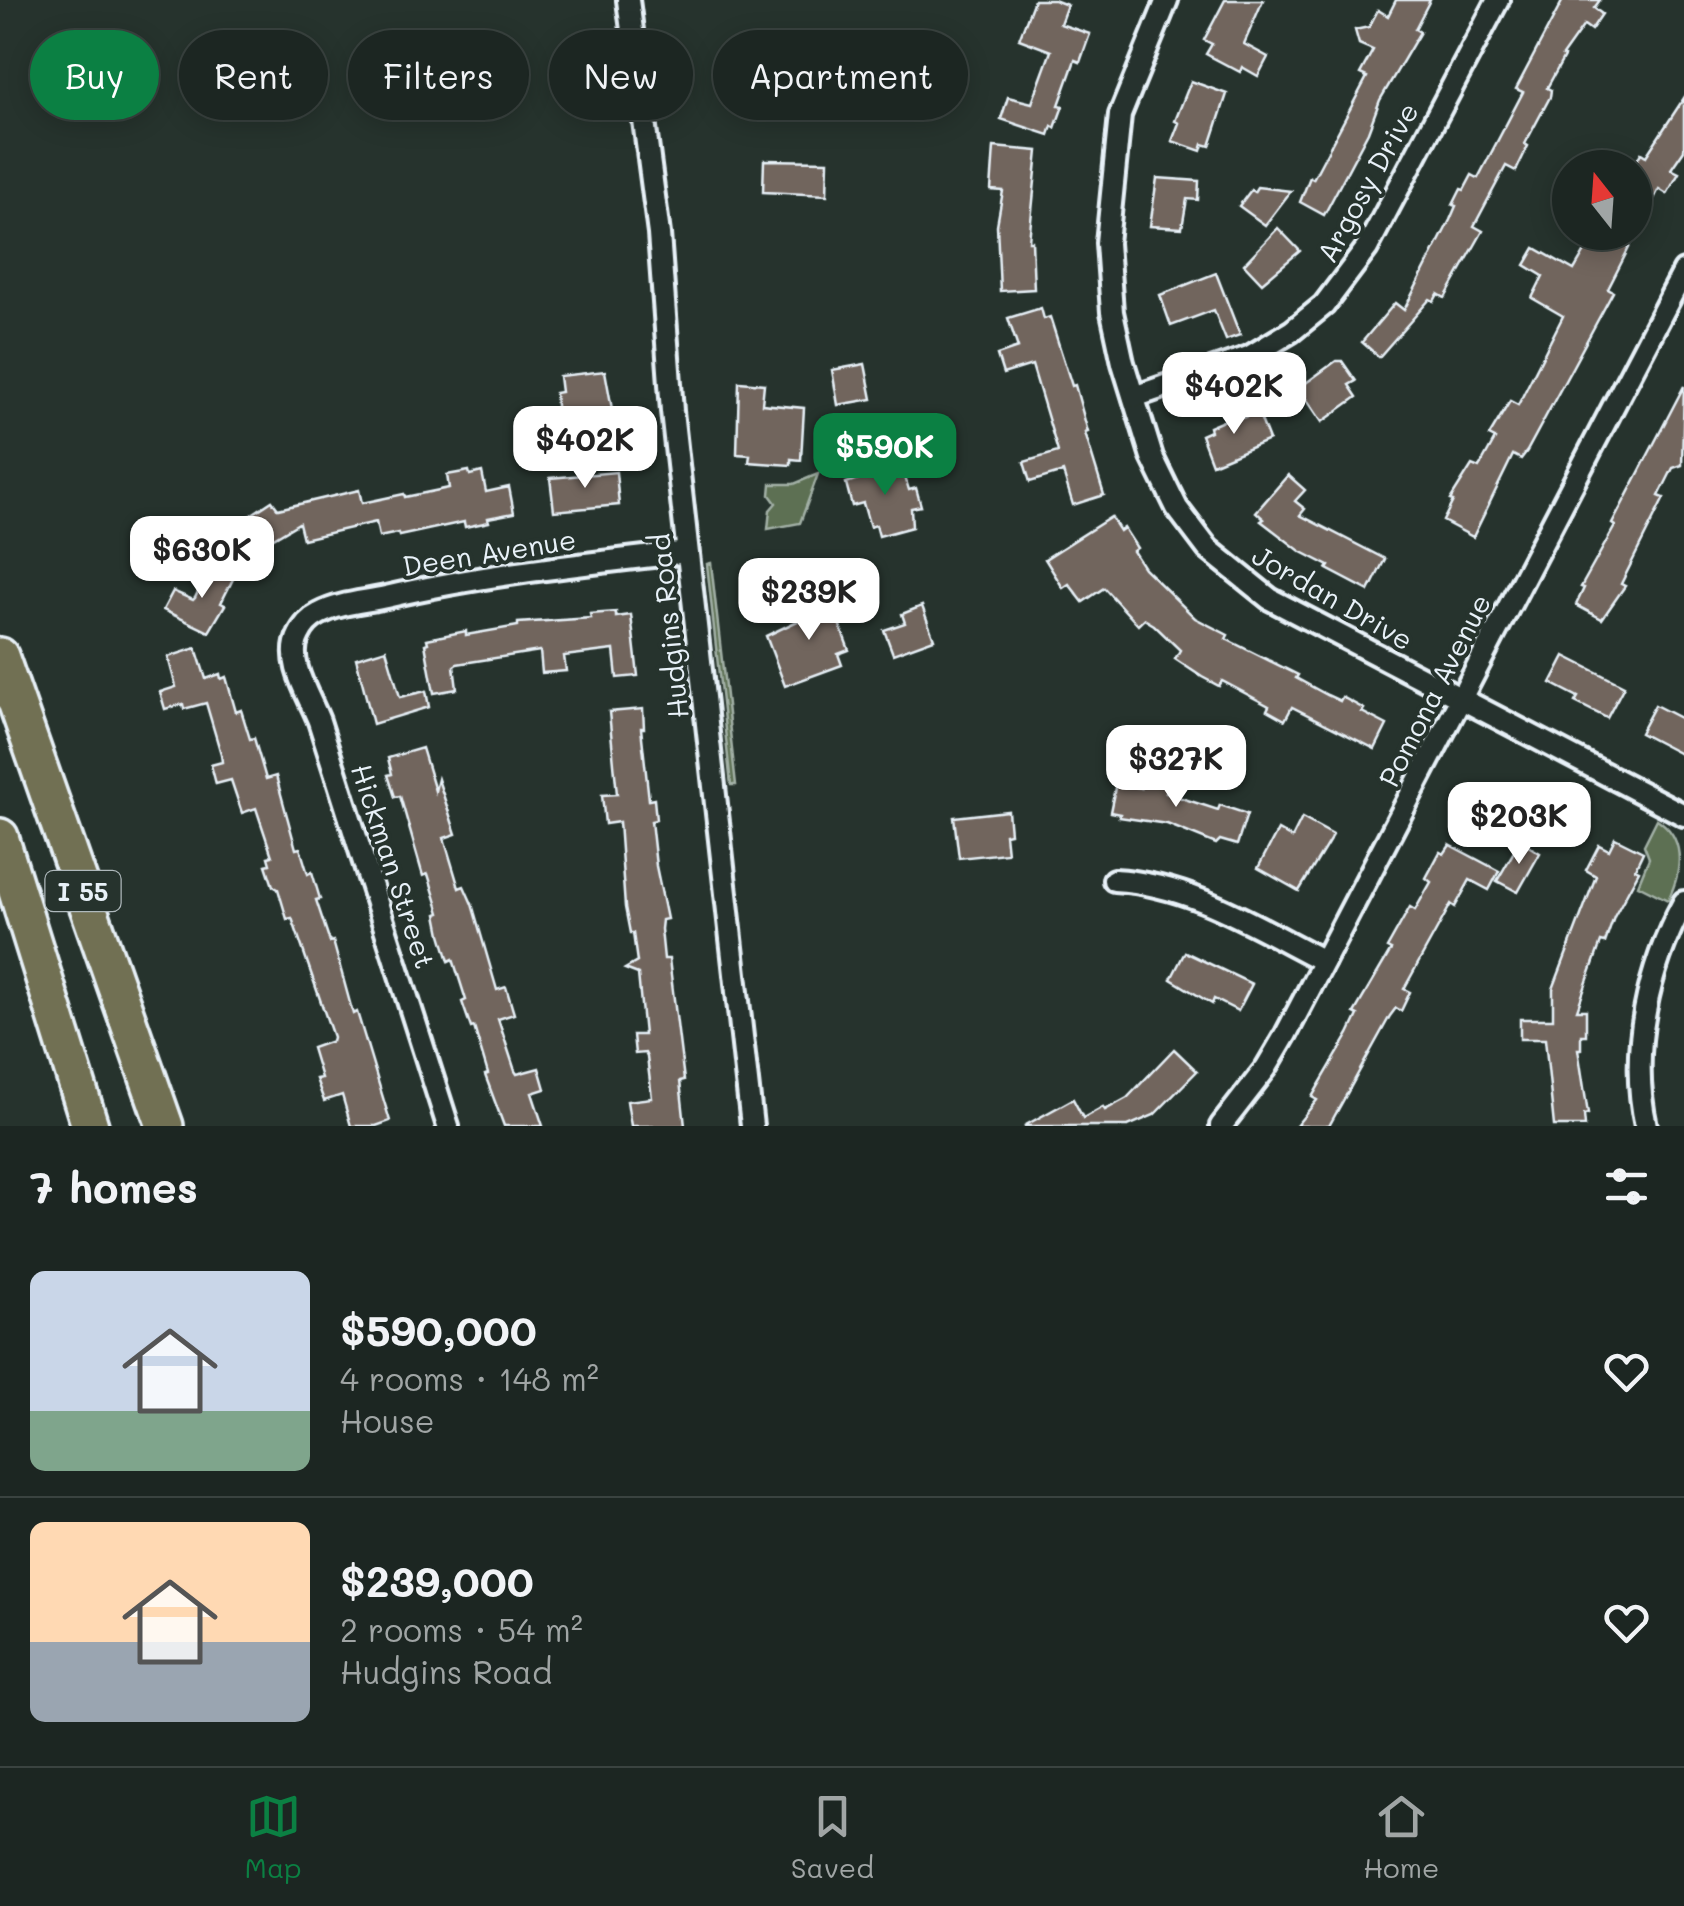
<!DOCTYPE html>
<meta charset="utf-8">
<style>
:root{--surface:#1c2622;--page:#252e2a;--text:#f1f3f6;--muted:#a0a5a5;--line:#3a4340;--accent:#0b8043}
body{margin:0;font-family:Mali,sans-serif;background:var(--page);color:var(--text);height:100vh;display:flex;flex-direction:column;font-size:38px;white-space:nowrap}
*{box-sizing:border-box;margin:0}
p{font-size:32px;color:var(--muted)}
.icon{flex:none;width:55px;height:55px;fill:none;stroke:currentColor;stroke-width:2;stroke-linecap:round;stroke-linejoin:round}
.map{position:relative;height:1126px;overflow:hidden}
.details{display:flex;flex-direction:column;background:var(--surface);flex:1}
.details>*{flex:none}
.guide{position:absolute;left:30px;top:30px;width:1000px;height:90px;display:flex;gap:20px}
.needle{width:65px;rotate:343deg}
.controls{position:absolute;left:1552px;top:150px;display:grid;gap:20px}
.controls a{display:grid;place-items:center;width:100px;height:100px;border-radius:50%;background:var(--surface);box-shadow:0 5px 25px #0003,0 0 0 2px var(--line);font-size:50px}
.price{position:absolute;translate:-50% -85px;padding:0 22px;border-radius:20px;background:#fff;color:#222;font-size:32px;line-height:65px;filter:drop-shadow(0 2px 5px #0008)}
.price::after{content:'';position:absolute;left:50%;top:60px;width:30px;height:22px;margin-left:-15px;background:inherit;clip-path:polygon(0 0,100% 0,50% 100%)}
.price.active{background:var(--accent);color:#fff}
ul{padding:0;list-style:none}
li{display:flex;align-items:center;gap:30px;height:250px;padding:0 30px}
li+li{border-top:2px solid var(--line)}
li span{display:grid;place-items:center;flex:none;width:280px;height:200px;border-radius:15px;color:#555}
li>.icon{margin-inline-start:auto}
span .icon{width:120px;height:120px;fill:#fffc;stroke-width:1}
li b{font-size:42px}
h2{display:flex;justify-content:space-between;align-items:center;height:120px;padding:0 30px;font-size:42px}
.chip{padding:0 35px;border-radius:45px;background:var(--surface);box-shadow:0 5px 25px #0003,0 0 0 2px var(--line);font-size:35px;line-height:90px}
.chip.active{background:var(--accent);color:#fff}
.menu{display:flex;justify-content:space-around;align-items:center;height:140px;border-top:2px solid var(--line);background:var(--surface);font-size:28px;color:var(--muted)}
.menu a{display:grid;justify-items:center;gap:5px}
.menu .active{color:var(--accent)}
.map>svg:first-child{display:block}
.green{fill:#5d7053;stroke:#a2b0a6;stroke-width:2.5}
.building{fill:#71655d;stroke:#e8f1f8;stroke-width:2.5}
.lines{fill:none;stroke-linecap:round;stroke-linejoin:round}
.street-casing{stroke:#e8f1f8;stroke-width:28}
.highway-casing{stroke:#e8f1f8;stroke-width:42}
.street{stroke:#26332d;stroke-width:20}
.highway{stroke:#716f52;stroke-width:35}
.labels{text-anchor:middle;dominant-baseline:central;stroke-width:8;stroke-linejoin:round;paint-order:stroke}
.shield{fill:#26332d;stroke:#aeb8bb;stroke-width:2.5}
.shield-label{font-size:25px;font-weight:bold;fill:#e8f1f8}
.street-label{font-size:28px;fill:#e8f1f8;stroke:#26332d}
</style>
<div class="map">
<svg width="1684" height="1126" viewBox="0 0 1684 1126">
<rect width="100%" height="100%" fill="#26332d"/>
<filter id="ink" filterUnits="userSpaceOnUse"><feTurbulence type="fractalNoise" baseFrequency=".01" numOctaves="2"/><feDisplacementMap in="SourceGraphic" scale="20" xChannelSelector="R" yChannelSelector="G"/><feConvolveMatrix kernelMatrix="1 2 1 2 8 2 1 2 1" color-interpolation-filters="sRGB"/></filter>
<g filter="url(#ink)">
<g class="green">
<polygon points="818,474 800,523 768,529 770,510 776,503 770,495 771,484 794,484"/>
<polygon points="711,563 736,785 731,785 707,564"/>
<path d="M1657 819C1684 837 1684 867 1668 900L1638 885 1649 858 1644 845Z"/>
</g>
<g class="building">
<polygon points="1034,0 1054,0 1067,5 1060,24 1090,34 1080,62 1075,60 1059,105 1063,106 1055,128 1052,126 1049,135 1001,119 1008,97 1032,103 1051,51 1019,39"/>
<polygon points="1225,0 1263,0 1244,44 1268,57 1258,76 1242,67 1240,72 1206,54 1212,44 1204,40"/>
<polygon points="1396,0 1430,0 1415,29 1420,32 1380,100 1368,132 1324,215 1300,202 1310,177 1313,179 1367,77 1360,74 1373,50 1359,44 1355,30 1369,27 1378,10 1388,16"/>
<polygon points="1563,0 1600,0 1594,8 1602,14 1591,30 1584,25 1562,56 1564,57 1547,88 1551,90 1550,97 1525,144 1528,146 1516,171 1506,166 1474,226 1483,231 1445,298 1438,294 1434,301 1430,299 1379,357 1362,342 1395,303 1404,310 1450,220 1456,206 1453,205 1461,189 1464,190 1472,175 1478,178 1523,92 1516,89"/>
<polygon points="1191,81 1227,94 1210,146 1203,144 1201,151 1172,141 1179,123 1175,121"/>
<polygon points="1684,98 1684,150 1671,169 1679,173 1667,194 1659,189 1608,289 1613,292 1527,451 1521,459 1513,455 1473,537 1443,521 1453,501 1450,500 1472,465 1479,468 1495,439 1489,436 1510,401 1518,405 1563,316 1532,298 1543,276 1525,265 1535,248 1574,270 1588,246 1595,249 1605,232 1635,232 1635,163 1641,153 1646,156"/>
<polygon points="994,147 1038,151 1029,241 1032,241 1034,289 1000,291 997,225 1003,191 991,190"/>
<polygon points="764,160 828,161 827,195 763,192"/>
<polygon points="1157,178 1199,181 1198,200 1187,199 1182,228 1150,226"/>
<polygon points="1257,187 1291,191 1265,225 1239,206 1251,190 1254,192"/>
<polygon points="1278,228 1300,251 1262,283 1244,264"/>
<polygon points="1216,273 1240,335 1226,340 1214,310 1171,326 1160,295"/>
<polygon points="1041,308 1044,319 1050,317 1072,386 1075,385 1088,432 1085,433 1104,495 1073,505 1063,472 1030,482 1024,462 1058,452 1032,365 1003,374 997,355 1018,348 1008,318"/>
<polygon points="1336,361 1342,361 1356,381 1349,385 1357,397 1322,422 1299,388"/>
<polygon points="865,364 872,399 838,405 832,370"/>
<polygon points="605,371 612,409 608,410 610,429 582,432 580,416 557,418 555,393 561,392 559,376"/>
<polygon points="739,382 764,384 762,404 804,408 801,460 791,459 791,465 776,464 749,462 750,455 737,454"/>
<polygon points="1684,386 1682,465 1673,468 1659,496 1664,498 1621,584 1625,586 1602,619 1576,605 1584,588 1581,587 1615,526 1612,524"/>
<polygon points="1258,412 1269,440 1212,464 1201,435 1210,431 1209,427 1230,418 1231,422"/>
<polygon points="900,461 909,490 916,488 921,506 911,508 912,527 879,536 876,525 870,527 863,503 852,506 846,483 868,476 866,471"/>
<polygon points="469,471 470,475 482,472 486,492 509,487 514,513 488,518 489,522 465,527 464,522 399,536 398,533 379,537 376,522 303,539 299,523 233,562 217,537 272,501 278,509 359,490 362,503 404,494 405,497 449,488 447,475"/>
<polygon points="616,472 619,505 554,511 550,478"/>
<polygon points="1288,475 1305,490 1295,501 1305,509 1300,515 1385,559 1369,591 1327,569 1329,566 1300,551 1261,521 1264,519 1256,512"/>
<polygon points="1111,517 1120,531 1124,528 1137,548 1133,551 1144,568 1195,618 1228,635 1226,639 1298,675 1296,678 1327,695 1340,701 1342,697 1364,709 1362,712 1387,725 1375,749 1292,707 1285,720 1267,710 1269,706 1222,681 1219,686 1202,677 1175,659 1180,650 1154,625 1144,619 1138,625 1104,588 1083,602 1069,584 1063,588 1045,559"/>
<polygon points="210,566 234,577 221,603 225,605 209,632 163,610 173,591 193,600 195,598"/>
<polygon points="823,596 829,596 849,650 838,654 842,665 785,686 766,636 808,616 804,605"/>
<polygon points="922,606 934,639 893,654 884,630 905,623 902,614"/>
<polygon points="616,612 616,617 631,615 638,676 617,678 614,650 564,656 566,671 542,673 540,651 457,664 454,666 457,689 434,693 425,644 428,643 427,639 466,631 466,635 518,626 518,623 591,618 590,614"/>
<polygon points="196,648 206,679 220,674 221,679 226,677 236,712 241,710 250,739 254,738 266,779 276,776 296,849 300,848 308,874 312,872 320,899 316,900 330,942 333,941 353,1014 357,1012 390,1121 376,1126 351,1126 342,1095 324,1101 316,1079 321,1078 312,1048 332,1041 333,1037 292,918 287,919 278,889 273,886 266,865 270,864 268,857 272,856 256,808 242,813 231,780 216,784 211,765 222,762 221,754 206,703 184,709 183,704 165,709 160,692 176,687 168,657"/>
<polygon points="386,649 400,697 426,691 429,707 373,724 356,658"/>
<polygon points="1565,656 1624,686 1607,718 1575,702 1578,697 1551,683"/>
<polygon points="1655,705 1684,720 1684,756 1640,733"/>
<polygon points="643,709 644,728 641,728 649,800 654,799 656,820 651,821 656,866 667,919 662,920 661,929 664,959 669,959 684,1080 680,1081 685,1126 631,1126 627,1101 652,1098 647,1057 645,1053 635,1054 633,1035 644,1035 638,974 625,969 637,962 633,933 630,933 625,907 619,822 605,824 602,795 617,794 609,712"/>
<polygon points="422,748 435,791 438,779 456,834 444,838 459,888 464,886 472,904 497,990 506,987 514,1014 498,1019 515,1071 517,1074 539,1068 545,1089 532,1093 543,1126 504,1126 485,1075 488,1074 474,1027 471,1028 462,1002 466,1000 453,959 449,961 441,934 437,914 440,913 428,874 423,876 400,796 395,797 388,775 392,774 388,758"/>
<polygon points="1146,764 1167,767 1163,785 1168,786 1166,793 1218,810 1220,805 1247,814 1237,845 1220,840 1216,844 1167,824 1119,817 1120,814 1110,812 1116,783 1141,788"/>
<polygon points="1520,788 1531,821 1470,840 1459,806 1496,790 1498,795"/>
<polygon points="1008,811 1010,833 1005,834 1007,853 959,858 954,817"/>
<polygon points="1302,818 1333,835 1299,891 1258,868 1278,830 1292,838"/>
<polygon points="1615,838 1643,852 1635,869 1639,871 1614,917 1605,943 1601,942 1577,1010 1586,1010 1586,1035 1581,1035 1581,1049 1578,1049 1588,1114 1584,1115 1585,1126 1554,1126 1545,1039 1520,1039 1520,1019 1553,1019 1553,989 1596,876 1586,870 1599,845 1609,850"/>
<polygon points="1520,841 1540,853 1518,892 1497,881"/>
<polygon points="1450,845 1499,871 1489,890 1470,880 1455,907 1451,904 1404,989 1410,992 1401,1011 1396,1008 1390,1016 1329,1126 1296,1126 1317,1100 1312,1097 1349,1034 1358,1015 1354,1013 1391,950 1387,948 1410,907 1415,910 1431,882 1426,878 1440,852 1444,854"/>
<polygon points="1185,952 1252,984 1238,1011 1214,999 1212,1004 1171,979"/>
<polygon points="1174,1049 1197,1071 1154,1115 1128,1126 1024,1126 1073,1099 1083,1118 1103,1107 1105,1110 1127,1098"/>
</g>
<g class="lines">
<defs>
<g id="street">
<polyline points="628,0 659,234 672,411 752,1126"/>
<polyline points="1167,0 1120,115 1107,243 1112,312 1123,363 1152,457 1177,508 1208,549 1270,599 1684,815"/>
<polyline points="1134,397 1249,357 1292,331 1324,305 1367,248 1498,0"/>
<path d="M1114 880C1191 884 1257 927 1324 961"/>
<path d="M448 1126 319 721C310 697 285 661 299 635 303 626 311 618 319 614 339 603 364 602 386 597 485 574 586 564 687 552"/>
<polyline points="1221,1126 1266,1068 1286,1034 1684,271"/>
<path d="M1646 1126C1629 1051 1648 968 1684 902"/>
</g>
<g id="highway">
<polyline points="0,656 165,1126"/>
<polyline points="0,837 90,1126"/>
</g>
</defs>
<use href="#street" class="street-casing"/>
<use href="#highway" class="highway-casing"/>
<use href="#street" class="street"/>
<use href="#highway" class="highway"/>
</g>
</g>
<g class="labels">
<rect class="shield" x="45.5" y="871" width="75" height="40" rx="8"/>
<g class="shield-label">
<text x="83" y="891">I 55</text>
</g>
<g class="street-label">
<text transform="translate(1367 182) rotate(-61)">Argosy Drive</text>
<text transform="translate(489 552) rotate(-9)">Deen Avenue</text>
<text transform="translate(1333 597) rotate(30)">Jordan Drive</text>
<text transform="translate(668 626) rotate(-96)">Hudgins Road</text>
<text transform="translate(1434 690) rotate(-63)">Pomona Avenue</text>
<text transform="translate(394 866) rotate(72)">Hickman Street</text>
</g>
</g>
</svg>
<div class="controls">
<a><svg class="needle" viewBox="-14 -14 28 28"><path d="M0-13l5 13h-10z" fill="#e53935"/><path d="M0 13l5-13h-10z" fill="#a0a5a5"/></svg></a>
</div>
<b class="price" style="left:1234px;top:437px">$402K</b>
<b class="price" style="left:585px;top:491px">$402K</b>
<b class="price active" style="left:885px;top:498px">$590K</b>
<b class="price" style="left:202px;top:601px">$630K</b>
<b class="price" style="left:809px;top:643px">$239K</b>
<b class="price" style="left:1176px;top:810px">$327K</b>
<b class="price" style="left:1519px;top:867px">$203K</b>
<div class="guide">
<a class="chip active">Buy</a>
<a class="chip">Rent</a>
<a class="chip">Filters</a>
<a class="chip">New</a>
<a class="chip">Apartment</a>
</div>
</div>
<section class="details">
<h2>7 homes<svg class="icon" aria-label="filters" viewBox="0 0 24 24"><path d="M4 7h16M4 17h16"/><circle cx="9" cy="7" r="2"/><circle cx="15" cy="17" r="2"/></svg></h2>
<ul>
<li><span style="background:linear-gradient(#c9d6e8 70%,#7fa58c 0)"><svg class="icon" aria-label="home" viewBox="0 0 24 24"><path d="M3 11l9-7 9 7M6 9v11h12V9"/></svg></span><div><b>$590,000</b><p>4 rooms · 148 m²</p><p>House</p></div><svg class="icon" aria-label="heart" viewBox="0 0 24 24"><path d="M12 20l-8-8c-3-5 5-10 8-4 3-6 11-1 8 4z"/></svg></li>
<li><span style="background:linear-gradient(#ffd9b3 60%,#9aa5b1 0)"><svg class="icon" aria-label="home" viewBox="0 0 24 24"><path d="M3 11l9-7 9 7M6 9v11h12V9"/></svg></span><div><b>$239,000</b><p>2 rooms · 54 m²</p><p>Hudgins Road</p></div><svg class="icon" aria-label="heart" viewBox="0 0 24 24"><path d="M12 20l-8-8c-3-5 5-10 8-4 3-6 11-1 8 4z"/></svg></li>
</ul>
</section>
<nav class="menu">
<a class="active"><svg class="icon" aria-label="map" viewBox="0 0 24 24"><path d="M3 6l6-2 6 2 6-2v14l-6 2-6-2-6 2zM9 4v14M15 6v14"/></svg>Map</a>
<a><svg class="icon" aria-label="saved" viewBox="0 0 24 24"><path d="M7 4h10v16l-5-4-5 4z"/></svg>Saved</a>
<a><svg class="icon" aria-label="home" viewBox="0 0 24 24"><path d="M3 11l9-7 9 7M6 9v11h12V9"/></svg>Home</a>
</nav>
